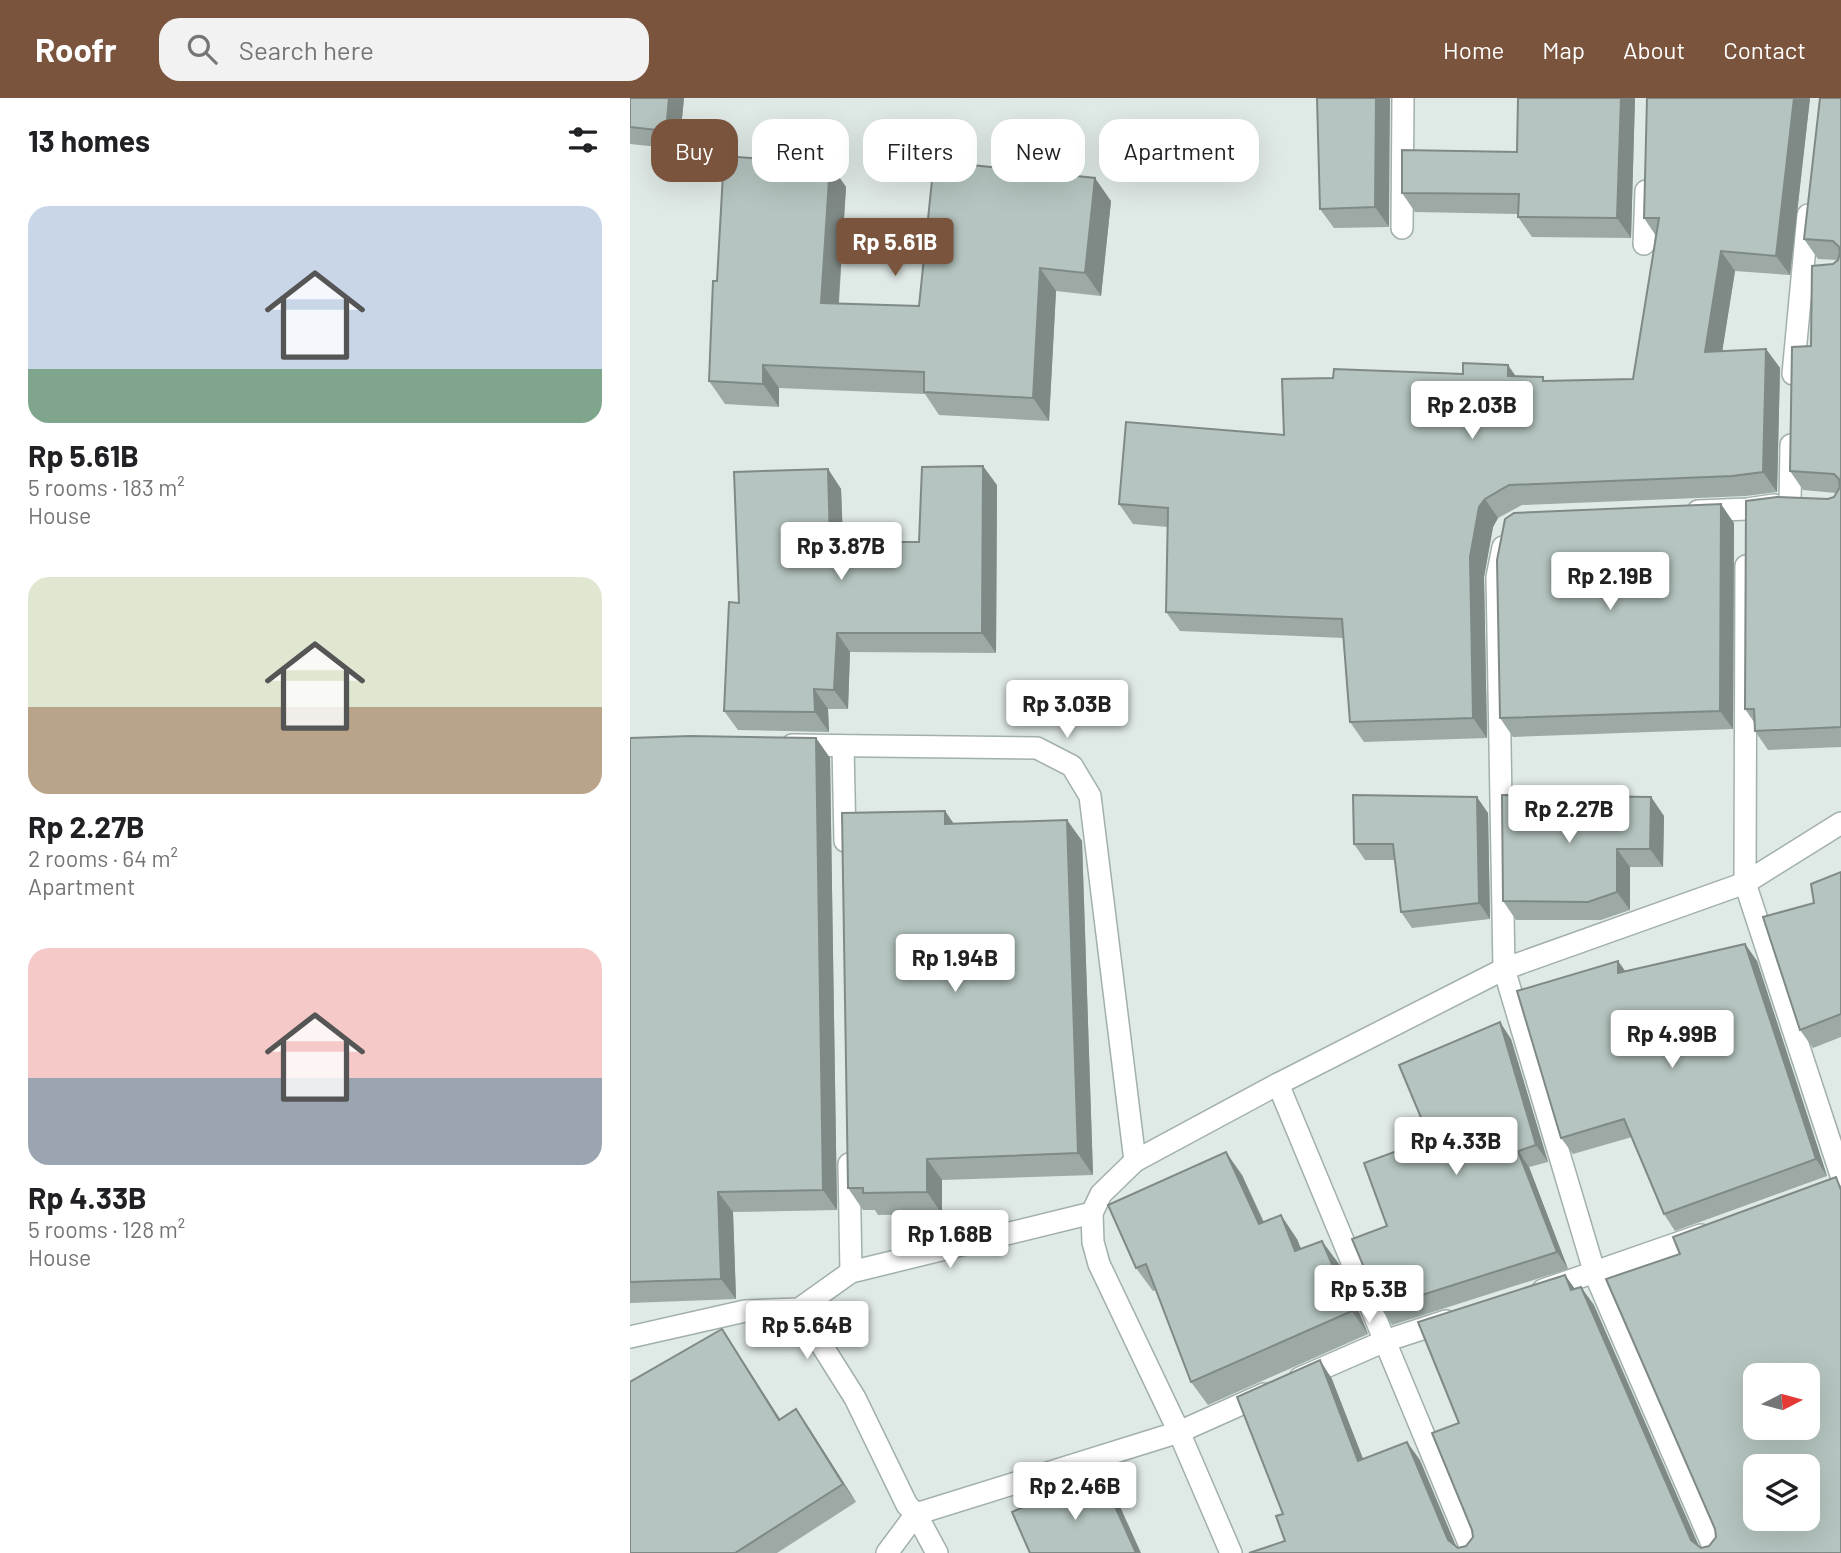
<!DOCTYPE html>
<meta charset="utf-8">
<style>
:root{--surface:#fff;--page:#f2f2f2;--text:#202124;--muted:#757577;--accent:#7b543d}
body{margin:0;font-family:Barlow,sans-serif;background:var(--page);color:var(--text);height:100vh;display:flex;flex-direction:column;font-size:26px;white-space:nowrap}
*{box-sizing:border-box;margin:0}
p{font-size:23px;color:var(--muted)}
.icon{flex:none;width:38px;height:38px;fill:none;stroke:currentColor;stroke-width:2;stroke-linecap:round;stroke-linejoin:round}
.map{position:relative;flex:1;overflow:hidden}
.sheet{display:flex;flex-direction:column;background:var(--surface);width:630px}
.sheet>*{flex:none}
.banner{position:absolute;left:21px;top:21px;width:665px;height:63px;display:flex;gap:14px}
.needle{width:46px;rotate:84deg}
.fabs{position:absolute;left:1113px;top:1265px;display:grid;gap:14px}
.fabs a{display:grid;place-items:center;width:77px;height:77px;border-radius:14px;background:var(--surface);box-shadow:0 7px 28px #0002;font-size:35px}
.price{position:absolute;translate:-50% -60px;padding:0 16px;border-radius:7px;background:#fff;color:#222;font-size:23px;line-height:46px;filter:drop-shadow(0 2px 4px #0008)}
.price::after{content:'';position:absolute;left:50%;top:42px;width:21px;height:16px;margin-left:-10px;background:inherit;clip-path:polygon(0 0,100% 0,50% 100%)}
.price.active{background:var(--accent);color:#fff}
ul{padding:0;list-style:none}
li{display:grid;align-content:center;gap:14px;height:371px;padding:0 28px}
li span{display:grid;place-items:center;height:217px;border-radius:21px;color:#555}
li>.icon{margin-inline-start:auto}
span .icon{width:126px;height:126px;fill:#fffc;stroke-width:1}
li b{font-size:30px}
h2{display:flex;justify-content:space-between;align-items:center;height:84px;padding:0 28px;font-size:30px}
.pill{padding:0 24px;border-radius:21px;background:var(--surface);box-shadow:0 7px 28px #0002;font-size:24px;line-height:63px}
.pill.active{background:var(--accent);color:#fff}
header{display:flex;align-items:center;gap:42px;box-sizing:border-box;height:98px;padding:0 35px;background:var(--accent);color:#fff}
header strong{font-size:33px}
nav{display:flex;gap:38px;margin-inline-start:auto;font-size:24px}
.search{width:490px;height:63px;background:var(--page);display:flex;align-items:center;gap:18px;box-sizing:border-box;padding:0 24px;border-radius:21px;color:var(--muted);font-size:26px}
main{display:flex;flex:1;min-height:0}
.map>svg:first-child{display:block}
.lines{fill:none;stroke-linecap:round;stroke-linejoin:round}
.minor-casing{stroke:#a2b0ad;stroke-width:24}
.minor{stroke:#fff;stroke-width:21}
.wall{fill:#9ca9a5}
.shaded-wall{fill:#7f8986}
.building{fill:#b5c4c0;stroke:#7f8986;stroke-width:2;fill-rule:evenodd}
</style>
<header>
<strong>Roofr</strong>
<div class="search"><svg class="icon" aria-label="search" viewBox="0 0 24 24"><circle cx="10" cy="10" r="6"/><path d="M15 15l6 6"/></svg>Search here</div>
<nav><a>Home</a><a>Map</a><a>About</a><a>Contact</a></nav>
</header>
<main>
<section class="sheet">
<h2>13 homes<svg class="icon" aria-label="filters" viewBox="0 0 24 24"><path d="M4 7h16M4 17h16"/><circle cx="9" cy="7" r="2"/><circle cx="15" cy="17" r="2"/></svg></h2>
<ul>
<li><span style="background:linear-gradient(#c9d6e8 75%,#7fa58c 0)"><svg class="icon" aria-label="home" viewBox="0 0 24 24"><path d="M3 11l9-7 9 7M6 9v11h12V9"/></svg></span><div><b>Rp 5.61B</b><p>5 rooms · 183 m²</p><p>House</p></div></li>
<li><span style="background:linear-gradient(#dfe7d0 60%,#b9a48a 0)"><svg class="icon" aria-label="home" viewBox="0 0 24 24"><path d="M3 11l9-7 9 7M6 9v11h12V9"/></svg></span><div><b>Rp 2.27B</b><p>2 rooms · 64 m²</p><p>Apartment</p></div></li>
<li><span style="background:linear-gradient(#f6c9c9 60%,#9aa5b1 0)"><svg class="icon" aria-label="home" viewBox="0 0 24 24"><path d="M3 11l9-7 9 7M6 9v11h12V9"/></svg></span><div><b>Rp 4.33B</b><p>5 rooms · 128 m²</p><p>House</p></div></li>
</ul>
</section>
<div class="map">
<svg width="1211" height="1455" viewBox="0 0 1211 1455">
<rect width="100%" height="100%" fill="#dfe9e6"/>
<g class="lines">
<defs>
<g id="minor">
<polyline points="772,130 773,0"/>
<polyline points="1014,146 1016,93"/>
<polyline points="1163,276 1178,117"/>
<polyline points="1160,405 1161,347"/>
<polyline points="1068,413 1117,411 1144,407"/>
<polyline points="873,449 867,479 874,871 965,1176 1086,1455"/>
<polyline points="1116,468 1115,785 1211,1077"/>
<polyline points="162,647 407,650 442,668 460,698 505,1063"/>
<polyline points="213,648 215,743"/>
<polyline points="648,986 843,1455"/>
<polyline points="219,1066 221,1174"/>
<polyline points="913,1192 1071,1137"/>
<polyline points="169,1211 221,1174 462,1115"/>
<polyline points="0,1239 115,1213 169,1211 225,1300 277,1407 286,1416 307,1455"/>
<polyline points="670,1280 755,1243 816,1223"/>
<polyline points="257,1455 286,1416 549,1334 634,1296"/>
<polyline points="601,1455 549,1334 469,1166 463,1144 462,1115 471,1096 505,1063 648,986 874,871 1115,785 1211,725"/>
</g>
</defs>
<use href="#minor" class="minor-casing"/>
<use href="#minor" class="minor"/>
</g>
<g class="wall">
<polygon points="0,0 54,0 49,51 0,46"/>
<polygon points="687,0 759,129 704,130 690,111"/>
<polygon points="1005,0 1001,140 902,139 888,119 888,116 785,114 772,95 887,54"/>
<polygon points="1180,0 1160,177 1105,173 1092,253 1136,251 1150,270 1147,394 1116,398 892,407 868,420 863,429 854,479 857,640 734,644 720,624 713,540 550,533 536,514 538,429 503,426 489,406 654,337 886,279 916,283 1003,281 1026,138 1014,120"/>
<polygon points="1211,0 1211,649 1138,652 1125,633 1124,624 1115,611 1198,401 1204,399 1206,395 1173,392 1160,373 1181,248 1203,166 1208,162 1188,161 1174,141"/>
<polygon points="200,66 216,89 209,205 289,208 481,103 471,198 426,193 419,323 309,317 295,296 149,290 149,309 95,306 79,283 87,183"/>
<polygon points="198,371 211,391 213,444 289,444 367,387 366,555 220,554 218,611 198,611 199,634 108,632 94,613 109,505"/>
<polygon points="1104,425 1103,631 883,639 870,620"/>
<polygon points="0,640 186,640 200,660 207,1112 103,1114 106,1201 0,1205"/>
<polygon points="1021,699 1034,718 1033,769 1000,769 1000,812 971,822 886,822 873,803"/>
<polygon points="315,713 324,726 437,722 452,743 463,1077 312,1082 312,1116 248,1117 245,1112 233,1112 218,1090"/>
<polygon points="858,715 860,821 782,830 771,814 765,762 735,762 724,746"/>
<polygon points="1211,774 1211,939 1183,950 1170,932 1184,805"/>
<polygon points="1115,846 1127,863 1197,1078 1045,1133 1034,1116 1002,1039 943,1056 931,1040 988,863 995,873"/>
<polygon points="881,941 918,1064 899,1069 938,1171 762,1227 751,1210 757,1128 800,1041"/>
<polygon points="612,1077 634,1124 667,1141 671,1151 709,1166 738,1236 578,1307 561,1284 526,1192 523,1193 506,1170"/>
<polygon points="92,1231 150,1321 179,1330 226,1404 147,1455 0,1455"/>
</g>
<g class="shaded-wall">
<polygon points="39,0 54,0 49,51 36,33"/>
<polygon points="746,0 760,0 759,129 745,109"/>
<polygon points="991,0 1005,0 1001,140 987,120"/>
<polygon points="1164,0 1180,0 1160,177 1146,158"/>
<polygon points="200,66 216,89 207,227 191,205"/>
<polygon points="465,80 481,103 471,198 455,175"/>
<polygon points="1091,153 1105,173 1089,274 1075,254"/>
<polygon points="410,170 426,193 419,323 403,300"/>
<polygon points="1136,251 1150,270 1147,394 1133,374"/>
<polygon points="133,267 149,290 149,309 133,286"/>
<polygon points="878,267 892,287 878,278"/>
<polygon points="353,368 367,387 366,555 352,535"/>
<polygon points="198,371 211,391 214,464 200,444"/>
<polygon points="855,401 868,420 863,429 854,479 857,640 843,620 840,459 849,409"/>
<polygon points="1091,406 1104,425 1103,631 1090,613"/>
<polygon points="207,535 220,554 218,611 204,592"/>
<polygon points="184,591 198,611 199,634 185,614"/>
<polygon points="186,640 200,660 207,1112 193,1092"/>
<polygon points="847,699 858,715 860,821 849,805"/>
<polygon points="1021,699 1034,718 1033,769 1020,751"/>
<polygon points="315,713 330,735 315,726"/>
<polygon points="437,722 452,743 463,1077 448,1055"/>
<polygon points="987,751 1000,769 1000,812 987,794"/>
<polygon points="1115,846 1127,863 1197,1078 1186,1061"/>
<polygon points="988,863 1000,880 988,875"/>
<polygon points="870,924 881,941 918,1064 906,1047"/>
<polygon points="888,1053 899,1069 938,1171 927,1154"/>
<polygon points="596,1054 612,1077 645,1150 629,1126"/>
<polygon points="297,1061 312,1082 312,1116 297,1094"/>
<polygon points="88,1094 103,1114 106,1201 91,1181"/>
<polygon points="651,1117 667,1141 681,1176 665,1153"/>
<polygon points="692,1143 709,1166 738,1236 722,1213"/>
<polygon points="935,1177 948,1195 941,1192"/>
<polygon points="951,1189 964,1207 1072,1455 1061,1442"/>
<polygon points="92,1231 104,1249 162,1340 149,1322"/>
<polygon points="690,1262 702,1281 741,1381 728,1363"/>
<polygon points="166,1311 179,1330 226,1404 213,1386"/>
<polygon points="777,1344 790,1362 829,1455 818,1442"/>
<polygon points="470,1375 483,1393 511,1455 506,1455"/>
</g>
<g class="building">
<polygon points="0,0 39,0 36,33 0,29"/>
<polygon points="687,0 746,0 745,109 690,111"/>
<polygon points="888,0 991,0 987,120 888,119 889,96 772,95 772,52 887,54"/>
<polygon points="1017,0 1164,0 1146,158 1091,153 1075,254 1136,251 1133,374 1102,378 879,387 855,401 849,409 840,459 843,620 720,624 712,521 536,514 538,410 489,406 496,324 654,337 652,281 703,280 704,271 833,276 833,265 878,267 878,278 913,279 913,283 1003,281 1029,120 1014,120"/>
<polygon points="1190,0 1211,0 1211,629 1125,633 1124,611 1115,611 1116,403 1147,399 1198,401 1204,399 1210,389 1209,381 1204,376 1160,373 1162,249 1181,248 1182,168 1203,166 1208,162 1210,155 1209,149 1203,143 1174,141"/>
<polygon points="94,58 200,66 191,205 289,208 304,63 465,80 455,175 410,170 403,300 294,294 294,274 133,267 133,286 79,283 83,183 87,183"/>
<polygon points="353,368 352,535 207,535 204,592 184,591 185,614 94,613 99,504 109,505 104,374 198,371 200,444 289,444 292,369"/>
<polygon points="1091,406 1090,613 870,620 867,462 875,421 884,415"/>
<polygon points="60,638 186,640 193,1092 88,1094 91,1181 0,1184 0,640"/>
<polygon points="723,697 847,699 849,805 771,814 763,746 724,746"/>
<polygon points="872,697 1021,699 1020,751 987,751 987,794 958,804 873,803"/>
<polygon points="315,713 315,726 437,722 448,1055 297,1061 297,1094 233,1095 233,1090 218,1090 212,715"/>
<polygon points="1211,774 1211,916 1170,932 1133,819 1184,805 1181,786"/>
<polygon points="1115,846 1186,1061 1034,1116 994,1021 931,1040 887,893 988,863 988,875"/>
<polygon points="870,924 906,1047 888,1053 927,1154 751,1210 722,1141 757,1128 734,1065 800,1041 769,967"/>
<polygon points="596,1054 629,1126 651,1117 665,1153 692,1143 722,1213 561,1284 516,1166 506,1170 478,1107"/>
<path d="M1206 1079 1211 1092V1455H619L655 1443 646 1418 653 1416 607 1299 690 1262 728 1363 777 1344 818 1442 828 1450 836 1448 843 1439 842 1432 802 1335 829 1325 788 1224 935 1177 941 1192 951 1189 1061 1442 1071 1450 1079 1448 1086 1439 1085 1431 976 1181 1050 1156 1043 1139ZM1125 1278H1178V1330H1125ZM1125 1368H1178V1421H1125Z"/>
<polygon points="92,1231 149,1322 166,1311 213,1386 105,1455 0,1455 0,1284"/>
<polygon points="470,1375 506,1455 400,1455 382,1414"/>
</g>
</svg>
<div class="fabs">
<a><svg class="needle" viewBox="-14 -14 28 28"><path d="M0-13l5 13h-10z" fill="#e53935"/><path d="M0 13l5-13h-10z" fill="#757577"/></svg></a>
<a><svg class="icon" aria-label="layers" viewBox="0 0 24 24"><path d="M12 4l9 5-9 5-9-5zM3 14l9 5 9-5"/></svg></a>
</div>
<b class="price active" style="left:265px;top:180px">Rp 5.61B</b>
<b class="price" style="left:842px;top:343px">Rp 2.03B</b>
<b class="price" style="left:211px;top:484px">Rp 3.87B</b>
<b class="price" style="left:980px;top:514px">Rp 2.19B</b>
<b class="price" style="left:437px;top:642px">Rp 3.03B</b>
<b class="price" style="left:939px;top:747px">Rp 2.27B</b>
<b class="price" style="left:325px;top:896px">Rp 1.94B</b>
<b class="price" style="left:1042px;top:972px">Rp 4.99B</b>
<b class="price" style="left:826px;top:1079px">Rp 4.33B</b>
<b class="price" style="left:320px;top:1172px">Rp 1.68B</b>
<b class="price" style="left:739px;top:1227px">Rp 5.3B</b>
<b class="price" style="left:177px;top:1263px">Rp 5.64B</b>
<b class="price" style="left:445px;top:1424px">Rp 2.46B</b>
<div class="banner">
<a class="pill active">Buy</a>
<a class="pill">Rent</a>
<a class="pill">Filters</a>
<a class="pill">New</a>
<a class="pill">Apartment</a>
</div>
</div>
</main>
